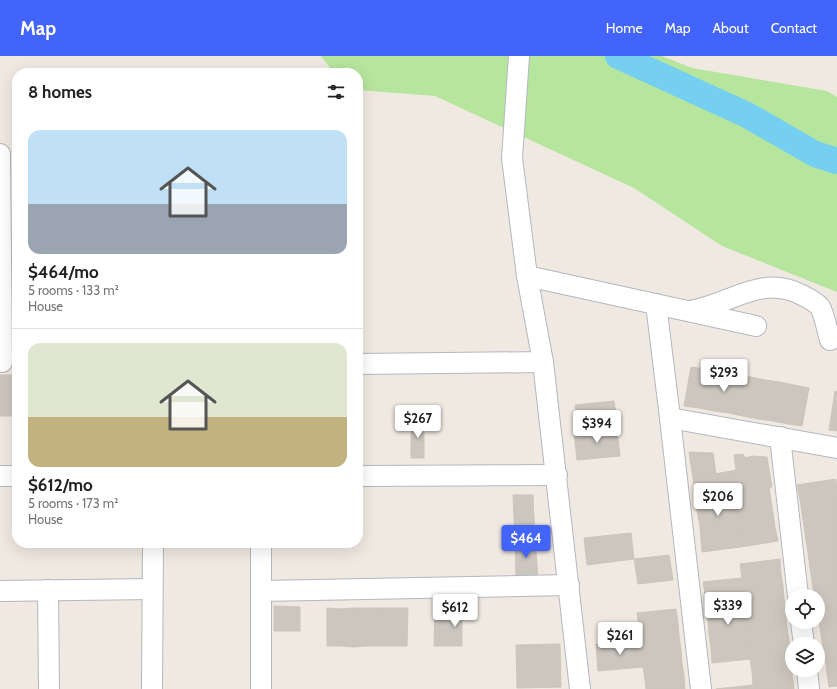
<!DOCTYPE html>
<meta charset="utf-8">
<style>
:root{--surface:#fff;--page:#f6f6f6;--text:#222;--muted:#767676;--line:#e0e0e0;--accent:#4264fb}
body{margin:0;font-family:Cabin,sans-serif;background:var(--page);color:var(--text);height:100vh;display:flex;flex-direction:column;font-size:15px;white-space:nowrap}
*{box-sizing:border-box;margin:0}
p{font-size:13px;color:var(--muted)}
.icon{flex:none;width:22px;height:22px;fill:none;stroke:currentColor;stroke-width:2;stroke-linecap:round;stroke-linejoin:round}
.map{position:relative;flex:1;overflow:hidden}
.panel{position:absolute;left:12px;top:12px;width:351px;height:480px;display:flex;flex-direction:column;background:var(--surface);border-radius:16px;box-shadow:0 4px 16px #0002}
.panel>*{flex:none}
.fabs{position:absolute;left:785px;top:533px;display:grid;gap:8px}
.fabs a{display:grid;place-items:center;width:40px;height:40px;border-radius:50%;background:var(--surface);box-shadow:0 4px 16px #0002;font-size:20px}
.price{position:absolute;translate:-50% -34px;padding:0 9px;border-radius:4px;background:#fff;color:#222;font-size:13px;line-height:26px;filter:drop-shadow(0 1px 2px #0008)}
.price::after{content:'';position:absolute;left:50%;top:24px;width:12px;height:9px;margin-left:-6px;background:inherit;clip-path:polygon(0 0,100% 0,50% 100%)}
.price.on{background:var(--accent);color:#fff}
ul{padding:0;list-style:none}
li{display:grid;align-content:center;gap:8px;height:212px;padding:0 16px}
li+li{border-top:1px solid var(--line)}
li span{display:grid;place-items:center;height:124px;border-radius:12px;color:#555}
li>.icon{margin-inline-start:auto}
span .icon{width:72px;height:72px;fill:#fffc;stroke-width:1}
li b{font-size:17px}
h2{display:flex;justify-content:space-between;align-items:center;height:48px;padding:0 16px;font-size:17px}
header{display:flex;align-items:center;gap:24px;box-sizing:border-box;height:56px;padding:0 20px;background:var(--accent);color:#fff}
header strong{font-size:19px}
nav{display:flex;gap:22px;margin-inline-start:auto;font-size:14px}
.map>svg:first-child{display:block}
.green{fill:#b6e59e}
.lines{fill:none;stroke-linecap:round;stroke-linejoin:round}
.river{stroke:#75cff0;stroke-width:26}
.building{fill:#cbc7bf;stroke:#cbc5ba}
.minor-casing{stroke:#b4b7c1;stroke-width:22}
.minor{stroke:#fff;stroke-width:20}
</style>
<header>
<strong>Map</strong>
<nav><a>Home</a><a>Map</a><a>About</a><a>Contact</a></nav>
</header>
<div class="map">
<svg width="837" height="633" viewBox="0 0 837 633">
<rect width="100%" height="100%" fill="#efe9e1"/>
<polygon class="green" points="321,0 662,0 692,12 827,35 837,41 837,236 722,190 634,132 435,40 358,34 358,17 334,17"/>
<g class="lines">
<polyline class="river" points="618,0 747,59 815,98 837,105"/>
</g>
<g class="building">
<polygon points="691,311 706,313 699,352 684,350"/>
<polygon points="706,313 720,316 714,355 699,352"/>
<polygon points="720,316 735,319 729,357 714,355"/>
<rect x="0" y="319" width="5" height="41"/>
<rect x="5" y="319" width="12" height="41"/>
<polygon points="735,319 750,321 743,360 729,357"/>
<polygon points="750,321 765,324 758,363 743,360"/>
<polygon points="765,324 779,326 773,365 758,363"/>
<polygon points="779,326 794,329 788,368 773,365"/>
<polygon points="794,329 809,332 802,370 788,368"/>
<polygon points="835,335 837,336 837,375 829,374"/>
<polygon points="614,345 616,359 576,363 575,349"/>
<polygon points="616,359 617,373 578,377 576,363"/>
<rect x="411" y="364" width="13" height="38"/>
<polygon points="617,373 620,400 577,404 574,377"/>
<polygon points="689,396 713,397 716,418 693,422"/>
<polygon points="743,398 745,402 753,400 767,401 772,431 733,437 731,415 736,414 734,399"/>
<polygon points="731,415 732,426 695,434 693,422"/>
<polygon points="836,423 837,437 800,443 797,429"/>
<polygon points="732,426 733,437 695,445 695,434"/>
<polygon points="769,431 771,445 735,451 733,437"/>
<polygon points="733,437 735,451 698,459 695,445"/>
<polygon points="837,437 837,451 802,457 800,443"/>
<polygon points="513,439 533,439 535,483 515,483"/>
<polygon points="771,445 773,457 737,463 735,451"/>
<polygon points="735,451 737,463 700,471 698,459"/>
<polygon points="837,451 837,465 804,470 802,457"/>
<polygon points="773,457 775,471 739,477 737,463"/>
<polygon points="737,463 739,477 701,484 700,471"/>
<polygon points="837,465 837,479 806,484 804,470"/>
<polygon points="775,471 778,485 740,491 739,477"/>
<polygon points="631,477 634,503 587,509 584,482"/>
<polygon points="739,477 740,491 702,496 701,484"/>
<polygon points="837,479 837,493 808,497 806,484"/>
<polygon points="515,483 535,483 538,523 516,522"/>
<polygon points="837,493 837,507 810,511 808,497"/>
<polygon points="669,499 671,511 636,516 634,503"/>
<polygon points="780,503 781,518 742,522 740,508"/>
<polygon points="837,507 837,521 812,525 810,511"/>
<polygon points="671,511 673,524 638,528 636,516"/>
<polygon points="781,518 783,530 743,534 742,522"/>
<polygon points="837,521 837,535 814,538 812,525"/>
<polygon points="742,522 743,534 705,538 703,526"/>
<polygon points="783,530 784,543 744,547 743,534"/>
<polygon points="743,534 744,547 706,551 705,538"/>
<polygon points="837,535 837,549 818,552 818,540 815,540 814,538"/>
<polygon points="784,543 786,556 746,561 744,547"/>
<polygon points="744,547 746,561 708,565 706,551"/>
<polygon points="837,549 837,562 819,565 818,552"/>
<polygon points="274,550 300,551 300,575 274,575"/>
<polygon points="327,552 341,553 341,590 327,590"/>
<polygon points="354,552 368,552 367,590 354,591"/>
<polygon points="354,552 354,591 341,590 341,553"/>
<polygon points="368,552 381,552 381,590 367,590"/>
<polygon points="381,552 408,552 407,590 381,590"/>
<polygon points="435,552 448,553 448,590 434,590"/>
<rect x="448" y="553" width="14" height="37"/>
<polygon points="676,553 678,567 639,571 637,557"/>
<polygon points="786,556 787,571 747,575 746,561"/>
<polygon points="746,561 747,575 709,579 708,565"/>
<polygon points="837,562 837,576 821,579 819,565"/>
<polygon points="678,567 679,580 641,584 639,571"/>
<polygon points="787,571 789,584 749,588 747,575"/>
<polygon points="747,575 749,588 711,592 709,579"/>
<polygon points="837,576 837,590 823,592 821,579"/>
<polygon points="679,580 681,594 642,598 641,584"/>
<polygon points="641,584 643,611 598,615 596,588"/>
<polygon points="789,584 790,598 750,603 749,588"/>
<polygon points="560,588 561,631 517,632 516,589"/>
<polygon points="749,588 750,603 712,607 711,592"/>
<polygon points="837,590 837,606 826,607 823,592"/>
<polygon points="681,594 682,607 643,611 642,598"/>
<polygon points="790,598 791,611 752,615 750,603"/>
<polygon points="837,606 837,616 827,617 826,607"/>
<polygon points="682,607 684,620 645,624 643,611"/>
<polygon points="791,611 793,625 753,629 752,615"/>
<polygon points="837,616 837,630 829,631 827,617"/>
<polygon points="684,620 685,633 646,633 645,624"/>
<polygon points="793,625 794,633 754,633 753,629"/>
<polygon points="753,629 754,633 716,633"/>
</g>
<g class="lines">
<defs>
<g id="minor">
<polyline points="519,0 512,102 527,220 543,306 580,633"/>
<polyline points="0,98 2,306"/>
<polyline points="527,220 756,270"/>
<polyline points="656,248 670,362 701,633"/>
<path d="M694 254C732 247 762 218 802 239 808 242 816 246 820 251 825 260 827 274 830 284"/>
<polyline points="358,308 543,306"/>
<polyline points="670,362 837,392"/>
<polyline points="780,381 798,540"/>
<polyline points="0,420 17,420"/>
<polyline points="358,420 557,419"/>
<polyline points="261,487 261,633"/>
<polyline points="48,534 49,633"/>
<polyline points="0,535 152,533"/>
<polyline points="261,535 569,529"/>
<polyline points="801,566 804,588"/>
<polyline points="807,614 809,633"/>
<polyline points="152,633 153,487"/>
</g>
</defs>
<use href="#minor" class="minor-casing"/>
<use href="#minor" class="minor"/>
</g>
</svg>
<div class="fabs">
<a><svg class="icon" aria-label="locate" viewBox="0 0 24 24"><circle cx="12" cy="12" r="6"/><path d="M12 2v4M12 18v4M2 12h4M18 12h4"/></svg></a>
<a><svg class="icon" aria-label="layers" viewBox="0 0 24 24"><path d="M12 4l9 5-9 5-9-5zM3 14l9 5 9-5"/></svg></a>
</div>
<b class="price" style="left:724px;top:337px">$293</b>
<b class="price" style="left:418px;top:383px">$267</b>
<b class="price" style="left:597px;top:388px">$394</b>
<b class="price" style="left:718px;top:461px">$206</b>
<b class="price on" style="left:526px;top:503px">$464</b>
<b class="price" style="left:728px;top:570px">$339</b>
<b class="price" style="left:455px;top:572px">$612</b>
<b class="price" style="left:620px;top:600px">$261</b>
<section class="panel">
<h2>8 homes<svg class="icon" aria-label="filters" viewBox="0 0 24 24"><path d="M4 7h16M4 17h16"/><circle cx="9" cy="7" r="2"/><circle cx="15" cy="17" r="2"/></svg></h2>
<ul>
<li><span style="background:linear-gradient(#bfe0f5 60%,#9aa5b1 0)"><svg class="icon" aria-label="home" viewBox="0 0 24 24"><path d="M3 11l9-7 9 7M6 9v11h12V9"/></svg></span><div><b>$464/mo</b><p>5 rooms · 133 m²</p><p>House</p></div></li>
<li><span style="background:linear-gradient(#dfe7d0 60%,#c2b280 0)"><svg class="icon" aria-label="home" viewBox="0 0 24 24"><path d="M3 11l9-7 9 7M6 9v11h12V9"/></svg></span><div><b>$612/mo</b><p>5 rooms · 173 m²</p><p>House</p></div></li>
</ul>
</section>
</div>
